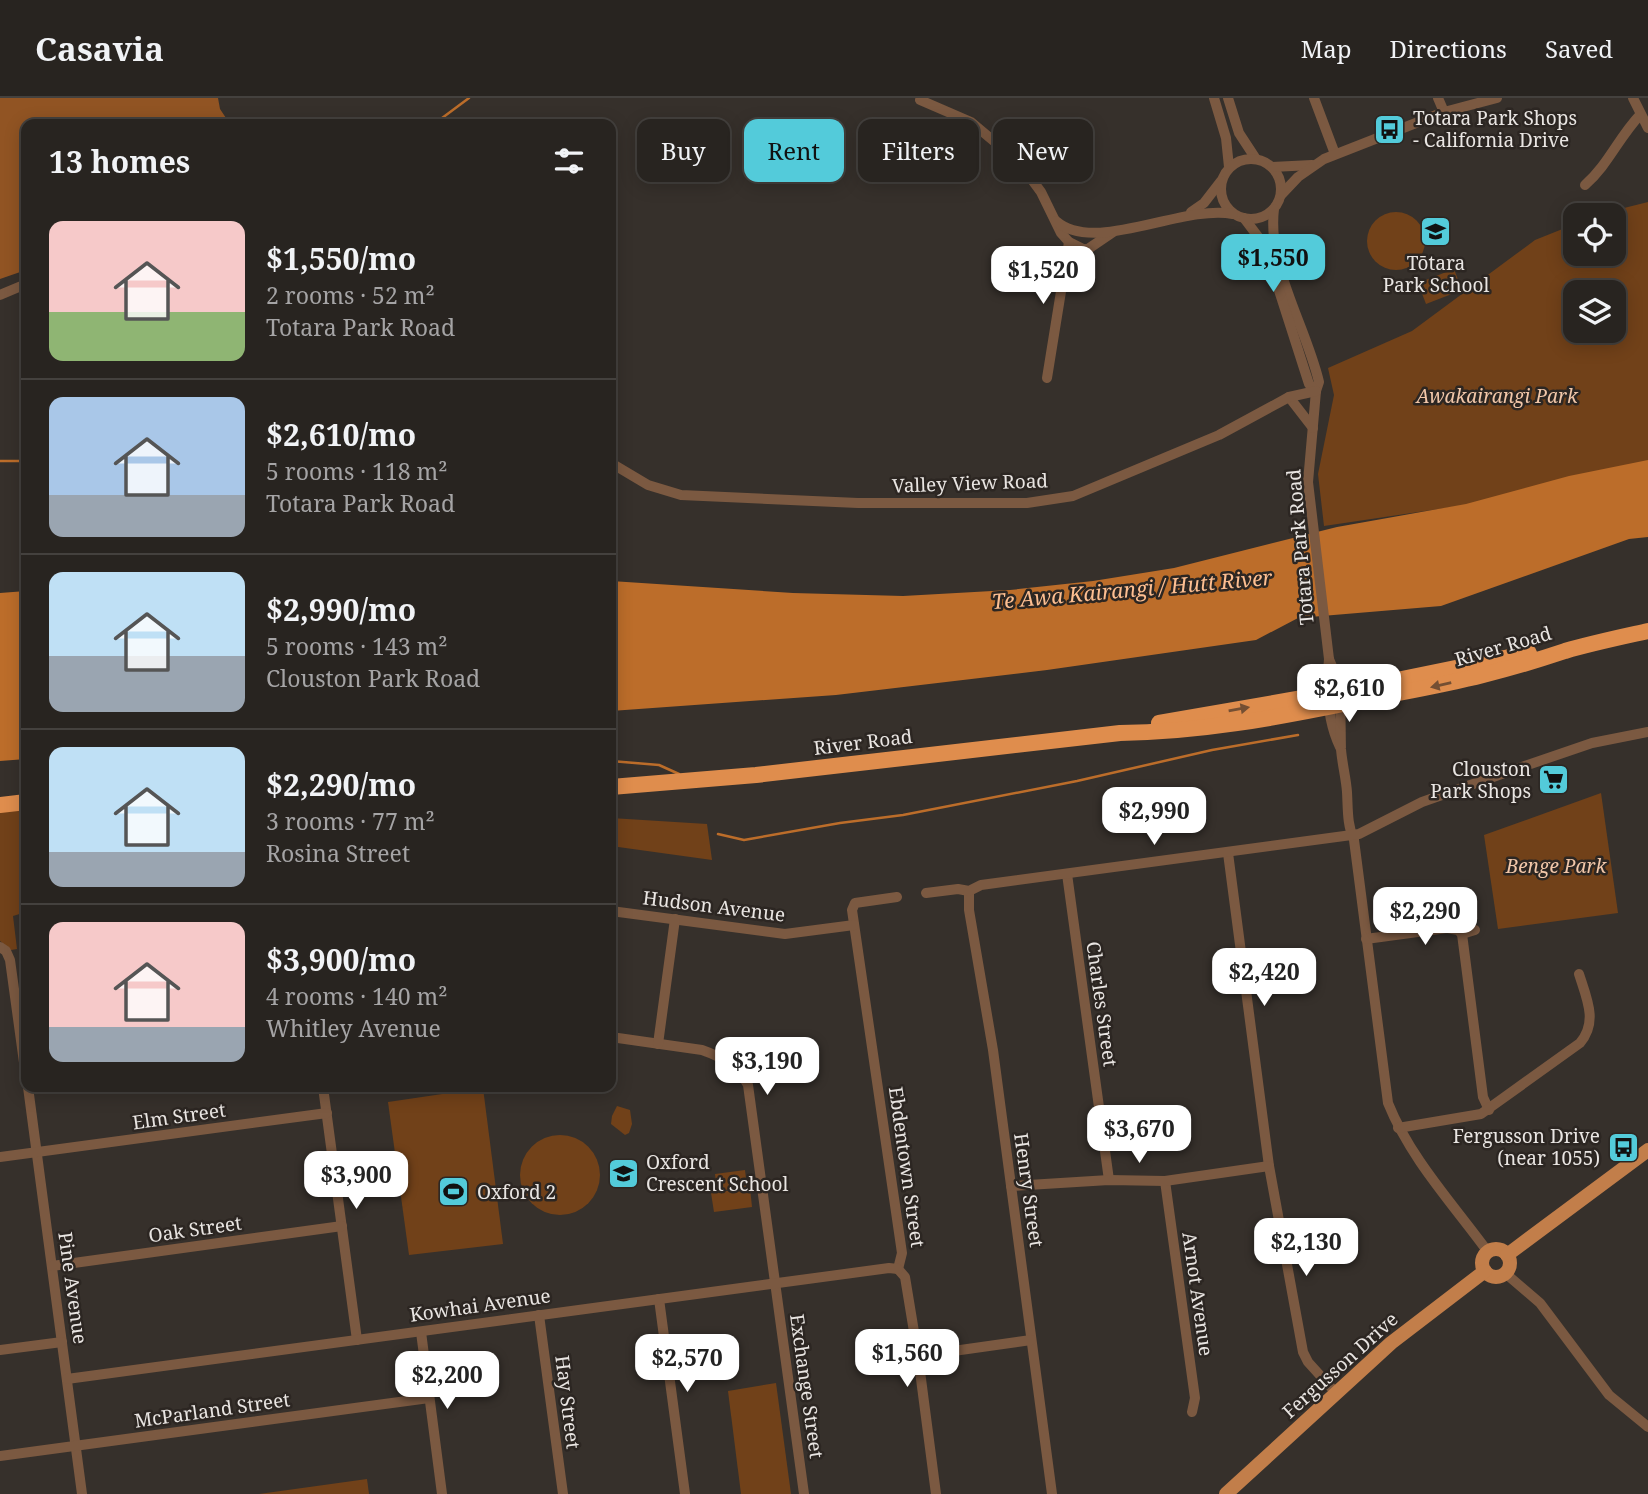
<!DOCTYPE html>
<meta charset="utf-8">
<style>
:root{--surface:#282420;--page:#302c29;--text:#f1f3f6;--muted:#a5a4a5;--line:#44413e;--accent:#53cbda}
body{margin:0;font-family:"Noto Serif",serif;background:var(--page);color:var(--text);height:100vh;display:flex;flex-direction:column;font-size:26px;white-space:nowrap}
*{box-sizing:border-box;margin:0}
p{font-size:23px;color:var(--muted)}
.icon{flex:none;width:38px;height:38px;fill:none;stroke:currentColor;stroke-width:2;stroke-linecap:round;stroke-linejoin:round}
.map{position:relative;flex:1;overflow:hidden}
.side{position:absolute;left:21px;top:21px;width:595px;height:973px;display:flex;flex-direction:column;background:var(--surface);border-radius:14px;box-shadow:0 4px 18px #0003,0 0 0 2px var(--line)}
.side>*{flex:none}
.guide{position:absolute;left:637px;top:21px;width:665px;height:63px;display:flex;gap:14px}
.controls{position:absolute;left:1563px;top:105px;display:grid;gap:14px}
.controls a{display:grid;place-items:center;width:63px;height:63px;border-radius:14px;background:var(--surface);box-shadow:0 4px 18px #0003,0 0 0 2px var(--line);font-size:35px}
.price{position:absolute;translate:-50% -60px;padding:0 16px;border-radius:14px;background:#fff;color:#222;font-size:23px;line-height:46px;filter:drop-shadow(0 2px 4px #0008)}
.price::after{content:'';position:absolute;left:50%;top:42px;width:21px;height:16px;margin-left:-10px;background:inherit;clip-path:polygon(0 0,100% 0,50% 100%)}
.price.current{background:var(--accent);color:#111}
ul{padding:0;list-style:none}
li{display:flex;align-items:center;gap:21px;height:175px;padding:0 28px}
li+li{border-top:2px solid var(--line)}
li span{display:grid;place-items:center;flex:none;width:196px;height:140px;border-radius:14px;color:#555}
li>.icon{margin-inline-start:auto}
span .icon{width:84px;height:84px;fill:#fffc;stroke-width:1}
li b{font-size:30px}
h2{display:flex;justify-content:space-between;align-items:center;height:84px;padding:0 28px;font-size:30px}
.pill{padding:0 24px;border-radius:14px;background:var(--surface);box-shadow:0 4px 18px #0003,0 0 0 2px var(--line);font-size:24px;line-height:63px}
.pill.current{background:var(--accent);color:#111}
header{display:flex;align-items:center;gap:42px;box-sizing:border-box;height:98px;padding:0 35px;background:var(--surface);border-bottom:2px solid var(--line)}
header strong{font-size:33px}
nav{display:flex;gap:38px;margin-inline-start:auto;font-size:24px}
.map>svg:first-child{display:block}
.green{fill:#714119;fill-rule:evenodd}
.forest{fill:#915423}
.water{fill:#bc6d2a}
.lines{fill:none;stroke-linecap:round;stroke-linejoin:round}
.stream{stroke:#bc6d2a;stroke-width:2.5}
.minor{stroke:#7b5941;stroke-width:10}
.major{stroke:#c27e4a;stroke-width:14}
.highway{stroke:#df8d4d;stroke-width:16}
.oneway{fill:#744f33}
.labels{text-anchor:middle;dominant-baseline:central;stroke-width:5;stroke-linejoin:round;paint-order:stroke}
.poi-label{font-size:19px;fill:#e9e5e2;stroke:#2c2622;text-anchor:start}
.park-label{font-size:19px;font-style:italic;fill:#f2c7a9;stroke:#2c2622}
.street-label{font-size:19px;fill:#e9e5e2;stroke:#2c2622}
.water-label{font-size:21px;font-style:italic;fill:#febf91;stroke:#2c2622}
</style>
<header>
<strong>Casavia</strong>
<nav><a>Map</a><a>Directions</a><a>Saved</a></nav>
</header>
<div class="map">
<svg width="1648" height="1396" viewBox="0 0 1648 1396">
<rect width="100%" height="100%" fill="#36302b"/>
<g class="green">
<path d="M1648 104V367L1486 404 1324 428 1318 376 1334 297 1328 270 1412 233 1535 142 1575 126V156H1614V117H1596ZM1575 194H1614V233H1575Z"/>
<circle cx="1396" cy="143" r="29"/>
<polygon points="1454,171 1462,192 1426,206 1418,185"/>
<polygon points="1601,695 1618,815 1498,831 1484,737"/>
<polygon points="26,710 26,814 13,818 17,851 11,852 0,843 0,712"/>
<polygon points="611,720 707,726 712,762 611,748"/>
<polygon points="483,990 503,1146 409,1157 388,1004"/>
<polygon points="617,1008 630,1012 632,1026 629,1035 625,1037 611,1026 612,1018"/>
<circle cx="560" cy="1077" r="40"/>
<polygon points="745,1072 747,1089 717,1093 715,1076"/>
<polygon points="750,1090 752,1109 714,1114 711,1095"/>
<polygon points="776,1285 791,1396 741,1396 728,1293"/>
<polygon points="367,1381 369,1396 259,1396"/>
</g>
<polygon class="forest" points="0,0 218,0 220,11 230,26 26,26 26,172 0,181"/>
<g class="water">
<polygon points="1648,362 1648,439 1629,441 1441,508 1298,520 1256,542 1047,572 836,597 611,613 611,483 793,495 903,498 1010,492 1093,483 1174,470 1337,429 1466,406 1569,378"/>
<polygon points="26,493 26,661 0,663 0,495"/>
</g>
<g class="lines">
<g class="stream">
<polyline points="434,26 469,0"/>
<polyline points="0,363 26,363"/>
<polyline points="611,663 659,667 679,676"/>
<polyline points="718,736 744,742 840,725 903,717 1077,683 1212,652 1298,637"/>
</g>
<g class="minor">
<polyline points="1214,0 1226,40 1229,69"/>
<polyline points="1228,0 1239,35 1256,61"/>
<polyline points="1314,0 1335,56"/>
<polyline points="1438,0 1444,14"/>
<polyline points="1633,0 1648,30"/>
<polyline points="920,2 971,24 1002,50 1010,65 1027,75"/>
<polyline points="1002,50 1018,54 1027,75 1041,94 1061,135 1069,144 1083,151 1088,151 1113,134"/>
<circle cx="1251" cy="91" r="30"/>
<polyline points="1272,69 1312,67"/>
<path d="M1585 87C1608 67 1619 39 1640 17"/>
<polyline points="1281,97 1298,79 1324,61 1444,14 1497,0"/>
<path d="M1274 111C1267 169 1306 228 1319 284L1316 293 1308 384 1329 561C1326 590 1327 622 1340 649"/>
<polyline points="1191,114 1204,105 1221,83"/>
<polyline points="1244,120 1262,144 1268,158 1309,286 1316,293"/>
<path d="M1056 123C1095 157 1182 106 1233 116"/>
<polyline points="0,197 26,186"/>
<polyline points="1047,280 1069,144"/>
<polyline points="1289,299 1313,330"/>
<polyline points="611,365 648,387 681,397 858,405 1027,405 1073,398 1219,337 1289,299 1316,293"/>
<path d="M1329 561C1343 591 1340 619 1341 651 1342 665 1346 680 1347 694 1348 711 1347 727 1354 742L1388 1005C1410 1060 1453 1106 1488 1154"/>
<polyline points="1228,755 1269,1068 1303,1254 1308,1264 1336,1295"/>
<polyline points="1067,776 1109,1082"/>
<polyline points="969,793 969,812 993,952 1052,1396"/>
<polyline points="926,795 958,791 969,793 981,787 1359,736 1422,704 1513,672 1592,645 1648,634"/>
<polyline points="897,799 855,805 852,812 902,1155 898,1171"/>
<polyline points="611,813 785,836 854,827"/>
<polyline points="1462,836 1483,999 1489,1012"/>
<polyline points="1366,841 1447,830 1458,832 1462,836 1475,832"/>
<polyline points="0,849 6,853 10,862 26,979"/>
<path d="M611 939 702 952C722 959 738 968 748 987L804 1396"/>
<polyline points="658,946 675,821"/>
<polyline points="28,989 82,1396"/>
<polyline points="323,989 357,1242"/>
<path d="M1398 1030 1481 1016 1580 945C1598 924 1587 901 1579 876"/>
<polyline points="0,1059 327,1015"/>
<polyline points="1165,1083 1195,1300 1192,1314"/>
<polyline points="1011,1088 1109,1082 1165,1083 1269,1068"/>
<polyline points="52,1168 342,1128"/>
<polyline points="898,1171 905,1179 918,1258 936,1396"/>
<polyline points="1505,1175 1540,1205 1609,1297 1648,1329"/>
<polyline points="659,1201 685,1396"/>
<polyline points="539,1217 563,1396"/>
<polyline points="421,1234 442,1396"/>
<polyline points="0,1252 62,1244"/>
<polyline points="918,1258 1031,1242"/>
<polyline points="67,1281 889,1170 898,1171"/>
<polyline points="0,1358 429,1300"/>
</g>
<g class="major">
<circle cx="1496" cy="1165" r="14"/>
<polyline points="1507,1157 1648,1052"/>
<polyline points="1226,1396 1391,1245 1485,1173"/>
</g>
<g class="highway">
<polyline points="1159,625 1348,592 1529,555"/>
<path d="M611 689 756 677 1120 635C1198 634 1276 620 1353 604 1396 595 1440 588 1483 577 1511 570 1538 562 1565 553 1592 545 1621 539 1648 533"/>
<polyline points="0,707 26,704"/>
</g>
</g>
<defs><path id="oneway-solid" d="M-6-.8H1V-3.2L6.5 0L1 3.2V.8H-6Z" transform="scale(1.75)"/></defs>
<g class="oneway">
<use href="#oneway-solid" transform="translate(1441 587) rotate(167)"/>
<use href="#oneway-solid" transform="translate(1239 611) rotate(-10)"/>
</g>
<defs>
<symbol id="bus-square" viewBox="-11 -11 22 22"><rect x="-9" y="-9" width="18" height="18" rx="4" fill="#53cbda" stroke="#2c2622"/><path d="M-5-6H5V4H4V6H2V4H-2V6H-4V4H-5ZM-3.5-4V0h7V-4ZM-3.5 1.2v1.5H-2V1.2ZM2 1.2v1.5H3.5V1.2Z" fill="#111"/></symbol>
<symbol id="school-square" viewBox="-11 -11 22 22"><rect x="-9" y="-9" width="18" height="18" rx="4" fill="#53cbda" stroke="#2c2622"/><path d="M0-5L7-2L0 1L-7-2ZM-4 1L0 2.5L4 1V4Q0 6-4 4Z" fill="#111"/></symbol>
<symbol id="supermarket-square" viewBox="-11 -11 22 22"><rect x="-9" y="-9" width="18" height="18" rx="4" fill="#53cbda" stroke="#2c2622"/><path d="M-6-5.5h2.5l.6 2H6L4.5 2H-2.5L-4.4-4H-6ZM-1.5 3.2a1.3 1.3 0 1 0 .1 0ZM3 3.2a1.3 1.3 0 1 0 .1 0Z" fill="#111"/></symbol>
<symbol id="stadium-square" viewBox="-11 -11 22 22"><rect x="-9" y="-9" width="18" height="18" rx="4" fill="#53cbda" stroke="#2c2622"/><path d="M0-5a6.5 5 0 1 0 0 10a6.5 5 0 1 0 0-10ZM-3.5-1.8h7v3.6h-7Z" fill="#111"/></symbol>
</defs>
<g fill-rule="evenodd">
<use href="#bus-square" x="1372" y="14" width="35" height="35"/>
<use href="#school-square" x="1418" y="116" width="35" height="35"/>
<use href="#supermarket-square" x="1536" y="664" width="35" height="35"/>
<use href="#bus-square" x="1606" y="1032" width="35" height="35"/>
<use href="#school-square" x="606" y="1058" width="35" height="35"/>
<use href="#stadium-square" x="436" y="1076" width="35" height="35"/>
</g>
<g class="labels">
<g class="poi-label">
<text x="1413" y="20">Totara Park Shops<tspan x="1413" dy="22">- California Drive</tspan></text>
<text x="1436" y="165" text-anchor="middle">Tōtara<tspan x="1436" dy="22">Park School</tspan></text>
<text x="1531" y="671" text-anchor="end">Clouston<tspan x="1531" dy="22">Park Shops</tspan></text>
<text x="1600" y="1038" text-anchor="end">Fergusson Drive<tspan x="1600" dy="22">(near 1055)</tspan></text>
<text x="646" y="1064">Oxford<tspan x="646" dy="22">Crescent School</tspan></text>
<text x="477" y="1094">Oxford 2</text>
</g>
<g class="park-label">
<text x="1497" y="298">Awakairangi Park</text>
<text x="1556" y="768">Benge Park</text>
</g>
<g class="street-label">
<text transform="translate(970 385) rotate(-2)">Valley View Road</text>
<text transform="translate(1300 449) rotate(-95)">Totara Park Road</text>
<text transform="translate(1503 548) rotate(-16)">River Road</text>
<text transform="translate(863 644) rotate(-7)">River Road</text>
<text transform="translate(714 808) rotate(7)">Hudson Avenue</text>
<text transform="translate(1102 906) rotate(82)">Charles Street</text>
<text transform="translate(179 1018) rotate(-8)">Elm Street</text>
<text transform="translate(907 1069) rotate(82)">Ebdentown Street</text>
<text transform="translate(1029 1092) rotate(82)">Henry Street</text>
<text transform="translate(195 1131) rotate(-8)">Oak Street</text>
<text transform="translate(73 1190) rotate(82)">Pine Avenue</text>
<text transform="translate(1198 1196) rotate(82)">Arnot Avenue</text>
<text transform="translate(480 1207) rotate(-8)">Kowhai Avenue</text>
<text transform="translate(1340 1267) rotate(-42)">Fergusson Drive</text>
<text transform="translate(807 1288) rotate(82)">Exchange Street</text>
<text transform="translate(568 1304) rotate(83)">Hay Street</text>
<text transform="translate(212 1312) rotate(-8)">McParland Street</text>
</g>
<g class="water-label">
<text transform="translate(1132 491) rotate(-5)">Te Awa Kairangi / Hutt River</text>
</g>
</g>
</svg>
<div class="controls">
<a><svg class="icon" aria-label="locate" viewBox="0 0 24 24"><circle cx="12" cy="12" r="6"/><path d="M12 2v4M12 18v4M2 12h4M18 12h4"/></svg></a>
<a><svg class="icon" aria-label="layers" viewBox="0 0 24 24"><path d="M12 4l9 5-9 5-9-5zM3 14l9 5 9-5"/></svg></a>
</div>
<b class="price current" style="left:1273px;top:196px">$1,550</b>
<b class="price" style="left:1043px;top:208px">$1,520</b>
<b class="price" style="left:1349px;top:626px">$2,610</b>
<b class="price" style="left:1154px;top:749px">$2,990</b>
<b class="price" style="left:1425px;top:849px">$2,290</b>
<b class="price" style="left:1264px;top:910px">$2,420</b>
<b class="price" style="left:767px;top:999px">$3,190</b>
<b class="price" style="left:1139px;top:1067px">$3,670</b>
<b class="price" style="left:356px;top:1113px">$3,900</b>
<b class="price" style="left:1306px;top:1180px">$2,130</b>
<b class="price" style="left:907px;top:1291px">$1,560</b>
<b class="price" style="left:687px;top:1296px">$2,570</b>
<b class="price" style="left:447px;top:1313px">$2,200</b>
<div class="guide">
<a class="pill">Buy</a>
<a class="pill current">Rent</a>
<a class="pill">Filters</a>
<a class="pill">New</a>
</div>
<section class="side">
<h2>13 homes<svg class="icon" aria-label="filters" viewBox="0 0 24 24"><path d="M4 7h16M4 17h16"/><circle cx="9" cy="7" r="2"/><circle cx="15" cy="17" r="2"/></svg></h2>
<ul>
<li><span style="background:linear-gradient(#f6c9c9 65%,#8fb573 0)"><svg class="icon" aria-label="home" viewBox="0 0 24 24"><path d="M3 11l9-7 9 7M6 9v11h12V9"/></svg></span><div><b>$1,550/mo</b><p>2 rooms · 52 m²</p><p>Totara Park Road</p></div></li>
<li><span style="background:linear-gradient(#a9c7e8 70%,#9aa5b1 0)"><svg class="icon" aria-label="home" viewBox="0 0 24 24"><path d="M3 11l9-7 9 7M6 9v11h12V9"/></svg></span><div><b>$2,610/mo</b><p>5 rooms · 118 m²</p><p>Totara Park Road</p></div></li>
<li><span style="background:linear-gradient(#bfe0f5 60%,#9aa5b1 0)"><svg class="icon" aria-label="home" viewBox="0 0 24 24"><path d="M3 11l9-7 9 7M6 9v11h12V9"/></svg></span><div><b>$2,990/mo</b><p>5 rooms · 143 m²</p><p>Clouston Park Road</p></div></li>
<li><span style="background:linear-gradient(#bfe0f5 75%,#9aa5b1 0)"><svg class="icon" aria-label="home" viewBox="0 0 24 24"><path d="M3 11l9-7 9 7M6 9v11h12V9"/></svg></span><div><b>$2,290/mo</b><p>3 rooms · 77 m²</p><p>Rosina Street</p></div></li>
<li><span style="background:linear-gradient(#f6c9c9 75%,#9aa5b1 0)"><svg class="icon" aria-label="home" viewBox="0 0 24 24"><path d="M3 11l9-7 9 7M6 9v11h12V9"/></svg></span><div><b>$3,900/mo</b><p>4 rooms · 140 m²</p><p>Whitley Avenue</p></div></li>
</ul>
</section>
</div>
